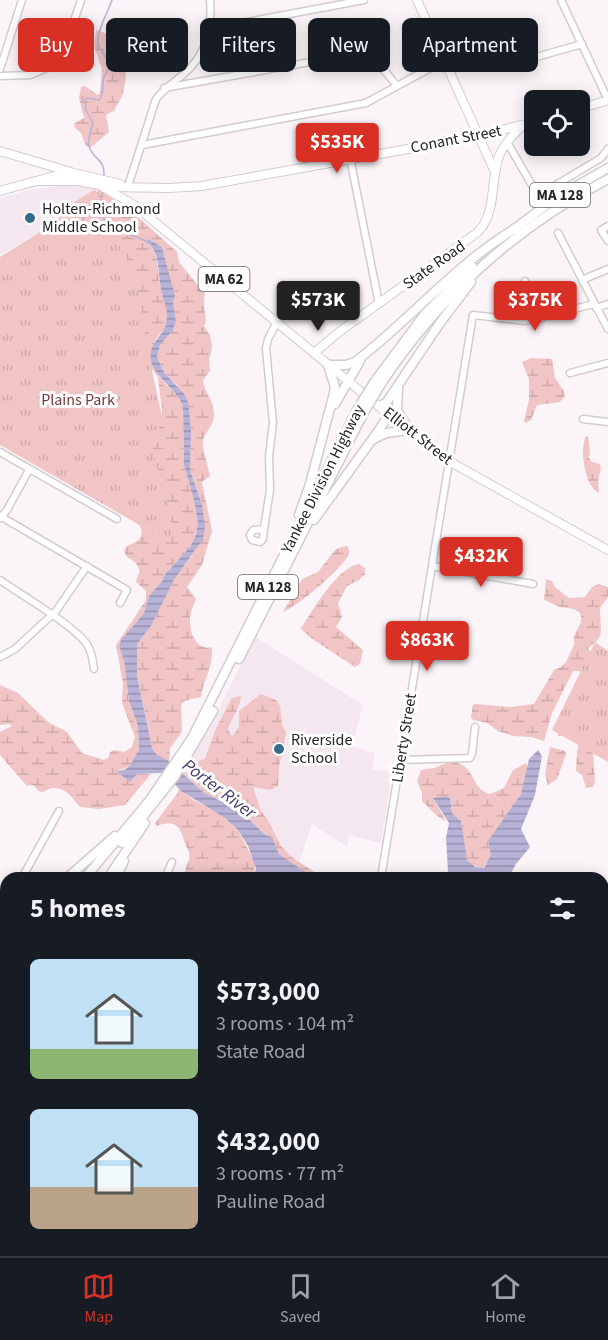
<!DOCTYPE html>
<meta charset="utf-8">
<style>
:root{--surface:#171b24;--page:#20242c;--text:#f1f3f6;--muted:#9ea1a6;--line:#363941;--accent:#d93025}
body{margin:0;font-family:"Source Sans 3",sans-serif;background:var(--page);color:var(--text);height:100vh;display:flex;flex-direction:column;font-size:22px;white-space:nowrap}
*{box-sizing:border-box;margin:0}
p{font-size:20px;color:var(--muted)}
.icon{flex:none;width:33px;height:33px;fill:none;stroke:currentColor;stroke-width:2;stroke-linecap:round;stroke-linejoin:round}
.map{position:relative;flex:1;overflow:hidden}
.side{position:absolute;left:0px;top:872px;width:609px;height:386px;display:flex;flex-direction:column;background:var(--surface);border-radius:18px 18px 0 0;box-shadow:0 3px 15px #0003}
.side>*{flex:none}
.top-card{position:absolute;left:18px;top:18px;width:573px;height:54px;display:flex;gap:12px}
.controls{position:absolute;left:524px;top:90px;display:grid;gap:12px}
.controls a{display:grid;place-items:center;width:66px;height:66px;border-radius:9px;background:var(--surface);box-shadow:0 3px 15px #0003;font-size:30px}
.price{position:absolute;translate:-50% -51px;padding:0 14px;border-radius:6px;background:var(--accent);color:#fff;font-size:20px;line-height:39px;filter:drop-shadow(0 2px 3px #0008)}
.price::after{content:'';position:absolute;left:50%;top:36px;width:18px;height:14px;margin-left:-9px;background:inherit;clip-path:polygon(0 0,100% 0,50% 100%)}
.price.on{background:#222;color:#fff}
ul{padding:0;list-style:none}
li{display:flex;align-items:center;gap:18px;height:150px;padding:0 30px}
li span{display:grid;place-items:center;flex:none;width:168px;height:120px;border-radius:9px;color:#555}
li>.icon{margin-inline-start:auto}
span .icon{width:72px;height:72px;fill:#fffc;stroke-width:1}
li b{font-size:26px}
h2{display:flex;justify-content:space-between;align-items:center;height:72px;padding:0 30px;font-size:26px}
.chip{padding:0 21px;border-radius:9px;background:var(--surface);box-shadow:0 3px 15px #0003;font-size:21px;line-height:54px}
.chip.on{background:var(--accent);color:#fff}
.menu{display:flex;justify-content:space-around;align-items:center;height:84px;border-top:2px solid var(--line);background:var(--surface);font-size:16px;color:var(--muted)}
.menu a{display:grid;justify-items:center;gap:3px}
.menu .on{color:var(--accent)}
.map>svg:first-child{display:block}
.built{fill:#f4e7f0}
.wetland{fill:url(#wetland-marsh)}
.park{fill:url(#park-tufts)}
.water{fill:url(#water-rules)}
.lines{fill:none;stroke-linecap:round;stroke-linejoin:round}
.stream{stroke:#b9b2d7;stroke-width:1.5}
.river{stroke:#b9b2d7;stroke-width:8}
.minor-casing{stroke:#d2ccd0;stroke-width:9}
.major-casing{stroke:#d2ccd0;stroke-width:10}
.highway-casing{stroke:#d2ccd0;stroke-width:11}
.minor{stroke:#fff;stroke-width:6}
.major{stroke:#fff;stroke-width:8}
.highway{stroke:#fff;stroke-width:8}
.highway-bridge-casing{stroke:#d2ccd0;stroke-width:11;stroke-linecap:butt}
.highway-bridge{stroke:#fff;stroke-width:8}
.poi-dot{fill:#346d87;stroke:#fff;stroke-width:2}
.labels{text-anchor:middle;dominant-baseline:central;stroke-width:6;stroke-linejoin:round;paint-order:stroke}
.shield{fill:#fff;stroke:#686668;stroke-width:1.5}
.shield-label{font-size:15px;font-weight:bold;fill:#272527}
.street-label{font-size:16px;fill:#272527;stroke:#fff}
.poi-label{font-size:16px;fill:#272527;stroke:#fff;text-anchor:start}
.park-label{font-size:16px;fill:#74393c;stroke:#fff}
.water-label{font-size:18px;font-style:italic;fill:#473b6d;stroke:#fff}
</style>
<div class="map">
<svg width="608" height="1256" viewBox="0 0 608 1256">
<defs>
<pattern id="wetland-marsh" width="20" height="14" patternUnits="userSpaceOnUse" patternTransform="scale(1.5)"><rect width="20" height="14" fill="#f1c5c5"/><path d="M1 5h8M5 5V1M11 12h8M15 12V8" fill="none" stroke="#cfa9a9"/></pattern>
<pattern id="park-tufts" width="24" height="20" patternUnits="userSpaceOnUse" patternTransform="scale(1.5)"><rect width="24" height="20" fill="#f1c5c5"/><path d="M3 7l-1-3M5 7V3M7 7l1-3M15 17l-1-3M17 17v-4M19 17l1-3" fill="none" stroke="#cfa9a9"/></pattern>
<pattern id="water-rules" width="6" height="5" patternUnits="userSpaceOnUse" patternTransform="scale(1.5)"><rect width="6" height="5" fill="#b9b2d7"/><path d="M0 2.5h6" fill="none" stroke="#9691ae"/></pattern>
</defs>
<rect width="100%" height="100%" fill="#fbf5f9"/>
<g class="built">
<polygon points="68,185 95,189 71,204 56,222 0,255 0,198 33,189"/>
<polygon points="255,637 363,705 352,746 375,753 372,769 392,772 381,843 349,835 347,847 312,824 298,865 191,780 184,770 213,720"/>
</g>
<g class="wetland">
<polygon points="96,30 112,35 130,32 139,37 138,42 130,44 123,52 122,57 126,76 123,94 114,111 107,114 106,116 109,132 90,148 86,146 81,133 75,128 74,123 84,118 79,98 81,87 85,86 98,95 100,93 102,69 94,46"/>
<path d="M99 189 139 218 177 252 179 262 201 289H205L204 305 206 321 204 326 210 335 212 347 209 360 210 371 203 380C204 392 214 400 214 415 214 425 206 431 203 440 201 445 209 468 210 476L203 481 202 483 212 531 202 565 187 587 196 599C193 607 189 614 190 622 190 635 198 651 212 647 213 670 204 676 201 697L184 701 181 705 182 732 170 748 169 761 156 754 152 748 137 676V644L151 626 174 580 195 551 202 505 190 470 191 431 189 407 177 385 164 372 157 357 160 345 173 330 176 321 173 302 175 296 162 247 148 239 146 241C159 252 157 268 160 284 162 298 171 310 166 325 164 331 158 335 155 341 153 346 154 363 156 369 160 384 178 391 183 406L184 465 194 500 198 523 196 535 190 547 165 574 162 581 149 596 144 613 121 640 119 646 124 660 129 701 138 726 139 750 131 766 117 771 130 782 137 774H151L125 805 99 809 80 807C72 798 66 787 53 788 47 788 47 792 40 792L33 785 27 786 0 755V732L12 726 10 724 0 725V685L18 693 48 722 67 732 82 753 104 760 109 757 110 752 115 750 124 752 132 747 135 737 122 703 123 684 116 645 146 600V591L136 582C136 579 138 576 139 573 141 565 131 559 126 556L124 550 127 546C140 541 147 535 137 522V462L160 422 162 411 158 377 149 365 98 208 97 192Z"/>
<polygon points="531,358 552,359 555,378 564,391 565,396 560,402 537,405 531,420 526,423 524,421 529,400 529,379 522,362"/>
<path d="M586 436 588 437 590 451 589 458 592 462 600 464 601 469 598 480 599 493C585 487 579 450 586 436Z"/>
<path d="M348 546C349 551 350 552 348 556 339 571 299 605 283 612L302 579 318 572 335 550 341 547Z"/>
<path d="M359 564 365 568V574L359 580 347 586 338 603 342 617 336 627 363 650 360 664 355 667 311 638 300 628 302 627C314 608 337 568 359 564Z"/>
<polygon points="546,579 552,581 555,587 569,598 585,597 592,587 599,584 608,587 608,597 600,608 601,633 598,640 588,648 592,654 592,671 573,671 552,713 544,741 531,737 513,736 498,731 487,723 473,720 471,717 473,705 475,704 511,707 534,704 554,670 561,667 566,662 574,645 574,636 581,622 581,617 580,613 574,609 560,607 544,600"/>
<path d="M261 694 276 700 280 706 282 724 286 733 279 767 278 786 270 790 253 787 261 811 268 820 281 846 293 858 322 877H313L292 864 279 854 273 840 241 812 203 792 183 773 192 771 200 760 205 759 215 731 231 699 239 696 241 697C240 709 231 718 228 729L232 737 239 727V711Z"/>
<polygon points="558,730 593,751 595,782 593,787 586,788 582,775 576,771 577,752 579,743 565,736 558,736"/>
<polygon points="550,747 565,751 566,754 557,779 548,785 545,775"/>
<path d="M449 762C476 761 470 790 490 794L504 788 513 770 526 763 528 769 521 794 488 842 492 855 483 868 470 865C462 851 463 837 461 821L452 813 450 798 445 796 433 798 446 821C440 820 427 806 422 801V793L417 781 421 770 434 768Z"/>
<path d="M179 789 192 799 223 816 238 830 255 863 254 877H185C184 869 187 866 189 859 191 852 186 847 184 841 181 826 173 819 157 826L155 823 177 794Z"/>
<polygon points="0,1069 6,1079 6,1239 0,1232"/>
<polygon points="43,1251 131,1251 134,1256 46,1256"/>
</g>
<g class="park">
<polygon points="95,189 120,240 138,287 148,353 161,412 162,421 153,441 153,452 171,516 171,543 0,445 0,257 56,222 71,204"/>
<polygon points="595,642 608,651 608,762 552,730"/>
<polygon points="603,1163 608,1169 608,1256 581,1256 574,1251 603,1251"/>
<polygon points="427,1251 507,1251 514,1256 425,1256"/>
</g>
<g class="water">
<path d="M148 239 162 247 175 296 173 302 176 321 173 330 160 345 157 357 164 372 185 395 189 407 191 431 190 470 202 505 205 526 203 539 174 580 151 626 137 644V676L152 748 156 754 169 761 203 792 241 812 266 835 272 837 279 854 313 877H254L256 868 248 846 238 830 225 818 181 791 168 777 161 773 137 774 130 782 116 771 124 770 130 766 139 750 138 726 129 701 124 660 119 646 121 640 144 613 149 596 162 581 165 574 190 547 196 535 198 523 194 500 184 465 183 406C177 388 147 374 151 352 152 341 164 334 166 324 170 309 161 297 160 283 158 268 159 251 146 241Z"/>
<polygon points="538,750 542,756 535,795 521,829 530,847 516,864 509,877 443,877 448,871 446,838 449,823 433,798 445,796 450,798 452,813 461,821 467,860 475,867 484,868 491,855 488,841 521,794 529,759"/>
<polygon points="608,920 608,1169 603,1163 603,928"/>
</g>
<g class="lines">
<g class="stream">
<path d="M104 175C104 158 95 161 90 149 86 142 91 131 93 123L86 110 85 100 87 98 99 100C105 92 101 86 104 77 105 72 110 71 109 65 107 55 98 51 98 40 99 25 108 13 112 0"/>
<path d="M102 192C96 236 121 226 151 244"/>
</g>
<polyline class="river" points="0,1104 6,1107"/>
<defs>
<g id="minor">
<polyline points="561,0 608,100"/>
<polyline points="209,29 364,0"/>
<polyline points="60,63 81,0"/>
<polyline points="0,69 22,0"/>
<polyline points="450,70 483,57 526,60 582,44"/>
<polyline points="0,76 30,75 82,53"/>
<path d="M164 88 355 54C375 56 385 71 397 86"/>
<polyline points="507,142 533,187 542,191 549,189 601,158 608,149"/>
<polyline points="142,145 366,103 445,60"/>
<polyline points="350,158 379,304"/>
<path d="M128 186 156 99C166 86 180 79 191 67 208 48 212 24 210 0"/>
<polyline points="608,226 601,230 608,241"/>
<polyline points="558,233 608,329"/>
<polyline points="582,280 608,269"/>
<polyline points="525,281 542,318"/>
<polyline points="596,308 608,304"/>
<polyline points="570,373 608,363"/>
<polyline points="583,419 608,422"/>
<polyline points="0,452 117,519"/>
<polyline points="0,516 127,590 120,603"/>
<polyline points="0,518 7,510 29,470"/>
<polyline points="264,529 263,539 260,542 252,540 250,535 253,530 264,529 270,490 269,456 273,423 266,348 268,339 277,322"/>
<polyline points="432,566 533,584"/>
<path d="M0 580C21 595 77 627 88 646 92 653 93 662 94 669"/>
<polyline points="0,657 15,649 56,611 87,566"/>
<polyline points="400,760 470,758 472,754 475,727"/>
<polyline points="22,878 59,811"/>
<polyline points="117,878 125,861"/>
<polyline points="165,878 172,862"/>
<polyline points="381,878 473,315 525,321 594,304"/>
<polyline points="0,913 6,903"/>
<polyline points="289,1251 303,1256"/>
<polyline points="369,1251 373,1253"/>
<polyline points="513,1251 520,1256"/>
<polyline points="350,1256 352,1251"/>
</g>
<g id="major">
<polyline points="417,0 495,172"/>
<polyline points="579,109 608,100"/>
<polyline points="0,151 71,172"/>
<polyline points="39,181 78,181 111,187 169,188 202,186 469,138 534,122"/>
<polyline points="103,187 134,205 438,455 608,550"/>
<polyline points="0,191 65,173 74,173 120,184"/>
<path d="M314 353 339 332 478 232C497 212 490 181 499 156 504 144 513 135 522 126"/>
<polyline points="252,1256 253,1251"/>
</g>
<g id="highway">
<polyline points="513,230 556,198 608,168"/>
<polyline points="375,381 425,314 472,266"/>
<path d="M381 384C438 297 516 227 608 179"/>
<polyline points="335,404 360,361"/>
<polyline points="379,406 386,403 440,323 471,282"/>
<polyline points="374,439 386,433 409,430 397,410 398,387"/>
<path d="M299 515 310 484 333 397 335 387 328 365H346L355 362C410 320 456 264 516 228"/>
<polyline points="314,520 379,430 386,419 387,412"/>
<polyline points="239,659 363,414"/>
<polyline points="122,843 175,776 213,711"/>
<polyline points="67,878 115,836"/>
<polyline points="85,878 149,801 192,738 357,410"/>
<polyline points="108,878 145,823"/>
<polyline points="6,918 4,918 6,928"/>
<polyline points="0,948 6,929"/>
<polyline points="0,975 6,968"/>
<polyline points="0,985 6,978"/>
<polyline points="0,1002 6,997"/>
</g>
</defs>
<use href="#minor" class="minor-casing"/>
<use href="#major" class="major-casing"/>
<use href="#highway" class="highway-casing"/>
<use href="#minor" class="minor"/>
<use href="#major" class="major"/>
<use href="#highway" class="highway"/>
<defs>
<g id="highway-bridge">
<polyline points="357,410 375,381"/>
<polyline points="363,414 381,384"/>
</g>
</defs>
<use href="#highway-bridge" class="highway-bridge-casing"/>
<use href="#highway-bridge" class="highway-bridge"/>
</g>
<g class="poi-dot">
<circle cx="30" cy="218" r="6"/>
<circle cx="279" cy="749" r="6"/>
</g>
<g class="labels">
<g class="shield">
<rect x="530" y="183" width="60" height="24" rx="4.5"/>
<rect x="198.5" y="267" width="51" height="24" rx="4.5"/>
<rect x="238" y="575" width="60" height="24" rx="4.5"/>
</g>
<g class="shield-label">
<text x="560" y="195">MA 128</text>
<text x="224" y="279">MA 62</text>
<text x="268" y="587">MA 128</text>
</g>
<g class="street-label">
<text transform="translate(456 139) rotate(-11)">Conant Street</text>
<text transform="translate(434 265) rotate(-35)">State Road</text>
<text transform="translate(418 436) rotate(38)">Elliott Street</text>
<text transform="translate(323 479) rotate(-63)">Yankee Division Highway</text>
<text transform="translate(404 738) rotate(-81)">Liberty Street</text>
</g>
<g class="poi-label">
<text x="42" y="209">Holten-Richmond<tspan x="42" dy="18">Middle School</tspan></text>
<text x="291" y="740">Riverside<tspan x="291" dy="18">School</tspan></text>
</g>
<g class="park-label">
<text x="78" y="400">Plains Park</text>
</g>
<g class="water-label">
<text transform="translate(219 789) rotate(37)">Porter River</text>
</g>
</g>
</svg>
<div class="controls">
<a><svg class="icon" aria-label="locate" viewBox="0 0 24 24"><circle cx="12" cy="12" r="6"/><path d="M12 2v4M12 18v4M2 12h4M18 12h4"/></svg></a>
</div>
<b class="price" style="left:337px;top:174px">$535K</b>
<b class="price on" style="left:318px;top:332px">$573K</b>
<b class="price" style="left:535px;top:332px">$375K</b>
<b class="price" style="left:481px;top:588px">$432K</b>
<b class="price" style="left:427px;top:672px">$863K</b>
<div class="top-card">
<a class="chip on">Buy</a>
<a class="chip">Rent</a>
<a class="chip">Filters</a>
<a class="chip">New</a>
<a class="chip">Apartment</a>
</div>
<section class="side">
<h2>5 homes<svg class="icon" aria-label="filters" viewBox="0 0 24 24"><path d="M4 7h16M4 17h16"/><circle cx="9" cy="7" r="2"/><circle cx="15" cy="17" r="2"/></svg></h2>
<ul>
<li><span style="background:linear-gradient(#bfe0f5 75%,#8fb573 0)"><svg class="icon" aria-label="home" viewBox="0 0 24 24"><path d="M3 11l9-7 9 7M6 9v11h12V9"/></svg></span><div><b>$573,000</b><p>3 rooms · 104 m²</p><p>State Road</p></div></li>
<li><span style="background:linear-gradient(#bfe0f5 65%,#b9a48a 0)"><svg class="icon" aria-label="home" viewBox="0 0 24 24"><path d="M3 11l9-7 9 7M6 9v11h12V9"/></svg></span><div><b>$432,000</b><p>3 rooms · 77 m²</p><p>Pauline Road</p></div></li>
</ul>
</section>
</div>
<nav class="menu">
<a class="on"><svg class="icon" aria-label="map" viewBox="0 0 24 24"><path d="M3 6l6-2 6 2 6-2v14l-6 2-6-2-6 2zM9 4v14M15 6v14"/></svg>Map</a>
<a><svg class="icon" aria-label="saved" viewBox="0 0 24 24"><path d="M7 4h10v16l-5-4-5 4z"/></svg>Saved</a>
<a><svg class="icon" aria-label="home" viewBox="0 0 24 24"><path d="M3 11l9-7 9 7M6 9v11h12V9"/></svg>Home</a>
</nav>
